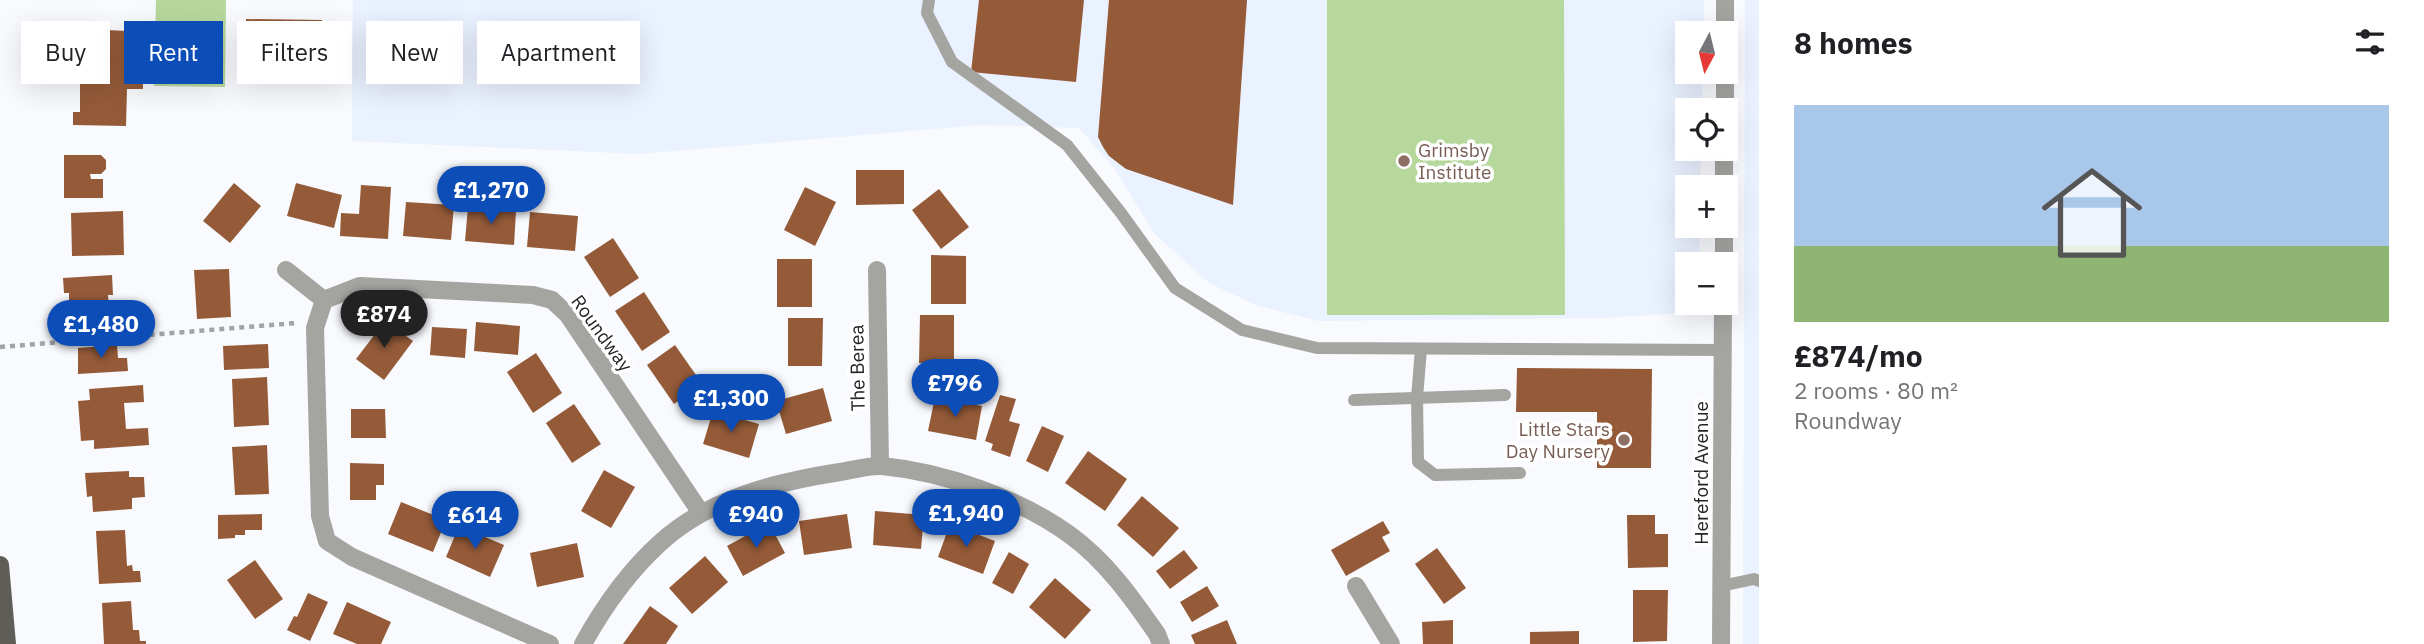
<!DOCTYPE html>
<meta charset="utf-8">
<style>
:root{--surface:#fff;--page:#f6f6f6;--text:#202124;--muted:#757577;--accent:#0d4db8}
body{margin:0;font-family:"IBM Plex Sans",sans-serif;background:var(--page);color:var(--text);height:100vh;display:flex;flex-direction:column;font-size:26px;white-space:nowrap}
*{box-sizing:border-box;margin:0}
p{font-size:23px;color:var(--muted)}
.icon{flex:none;width:38px;height:38px;fill:none;stroke:currentColor;stroke-width:2;stroke-linecap:round;stroke-linejoin:round}
.map{position:relative;flex:1;overflow:hidden}
.drawer{display:flex;flex-direction:column;background:var(--surface);width:665px}
.drawer>*{flex:none}
.guide{position:absolute;left:21px;top:21px;width:665px;height:63px;display:flex;gap:14px}
.needle{width:46px;rotate:187deg}
.tools{position:absolute;left:1675px;top:21px;display:grid;gap:14px}
.tools a{display:grid;place-items:center;width:63px;height:63px;border-radius:0px;background:var(--surface);box-shadow:0 7px 28px #0002;font-size:35px}
.price{position:absolute;translate:-50% -60px;padding:0 16px;border-radius:24px;background:var(--accent);color:#fff;font-size:23px;line-height:46px;filter:drop-shadow(0 2px 4px #0008)}
.price::after{content:'';position:absolute;left:50%;top:42px;width:21px;height:16px;margin-left:-10px;background:inherit;clip-path:polygon(0 0,100% 0,50% 100%)}
.price.current{background:#222;color:#fff}
ul{padding:0;list-style:none}
li{display:grid;align-content:center;gap:14px;height:371px;padding:0 35px}
li span{display:grid;place-items:center;height:217px;border-radius:0px;color:#555}
li>.icon{margin-inline-start:auto}
span .icon{width:126px;height:126px;fill:#fffc;stroke-width:1}
li b{font-size:30px}
h2{display:flex;justify-content:space-between;align-items:center;height:84px;padding:0 35px;font-size:30px}
.tag{padding:0 24px;border-radius:0px;background:var(--surface);box-shadow:0 7px 28px #0002;font-size:24px;line-height:63px}
.tag.current{background:var(--accent);color:#fff}
main{display:flex;flex:1;min-height:0}
.map>svg:first-child{display:block}
.built{fill:#eaf1ff}
.green{fill:#b7d89c}
.building{fill:#955b39}
.lines{fill:none;stroke-linecap:round;stroke-linejoin:round}
.path{stroke:#a1a3a6;stroke-width:4.5;stroke-dasharray:5 5;stroke-linecap:butt}
.lane{stroke:#a4a4a1;stroke-width:12}
.street{stroke:#a4a4a1;stroke-width:18}
.primary{stroke:#5f5d58;stroke-width:18}
.education-dot{fill:#8d6e63;stroke:#fff;stroke-width:2.5}
.labels{text-anchor:middle;dominant-baseline:central;stroke-width:7;stroke-linejoin:round;paint-order:stroke}
.education-label{font-size:19px;fill:#785e54;stroke:#fff;text-anchor:start}
.street-label{font-size:19px;fill:#242528;stroke:#fff}
</style>
<main>
<div class="map">
<svg width="1759" height="644" viewBox="0 0 1759 644">
<rect width="100%" height="100%" fill="#f8fafe"/>
<g class="built">
<polygon points="353,0 1704,0 1704,33 1687,33 1687,72 1703,72 1702,110 1687,110 1687,149 1701,149 1700,187 1687,187 1687,226 1700,226 1699,264 1687,264 1687,303 1698,303 1698,312 1604,318 1318,321 1258,306 1209,283 1154,233 1114,168 1079,128 982,125 638,154 352,141"/>
<polygon points="1745,0 1759,0 1759,644 1743,644"/>
</g>
<g class="green">
<polygon points="156,0 226,0 225,87 154,86"/>
<polygon points="1327,0 1564,0 1565,315 1327,315"/>
</g>
<g class="building">
<polygon points="979,0 1084,0 1076,82 971,72"/>
<polygon points="1109,0 1247,0 1233,205 1126,169 1109,156 1103,147 1098,137"/>
<polygon points="246,19 322,20 322,45 246,45"/>
<polygon points="106,30 128,31 127,58 143,59 143,89 127,89 126,126 73,125 73,112 80,112 80,81 64,81 64,59 71,59 72,32 91,33 91,37 106,37"/>
<polygon points="64,155 101,155 106,160 106,169 101,174 90,174 91,179 103,179 103,198 64,198"/>
<polygon points="856,170 904,170 904,204 856,205"/>
<polygon points="234,183 261,206 230,243 203,221"/>
<polygon points="296,183 342,195 334,228 287,216"/>
<polygon points="361,185 391,187 388,239 340,236 341,213 359,214"/>
<polygon points="805,187 836,202 815,246 784,230"/>
<polygon points="939,189 969,227 941,249 912,210"/>
<polygon points="406,202 454,205 451,240 403,236"/>
<polygon points="468,207 516,211 514,245 465,241"/>
<polygon points="123,211 124,255 72,256 71,213"/>
<polygon points="530,212 578,216 575,251 527,247"/>
<polygon points="613,238 639,278 610,297 584,257"/>
<polygon points="931,255 966,256 966,304 931,304"/>
<rect x="777" y="259" width="35" height="48"/>
<polygon points="229,269 231,317 197,319 194,270"/>
<polygon points="112,275 113,295 108,295 111,329 69,331 69,293 64,293 63,278"/>
<polygon points="644,292 670,332 642,351 615,311"/>
<polygon points="920,315 954,315 954,363 919,363"/>
<polygon points="788,318 823,318 822,366 788,366"/>
<polygon points="385,321 413,341 384,380 356,359"/>
<polygon points="476,322 520,326 518,355 474,351"/>
<polygon points="432,327 467,329 465,358 430,355"/>
<polygon points="268,344 269,368 224,370 223,346"/>
<polygon points="117,345 118,358 127,358 128,371 78,374 78,348"/>
<polygon points="675,345 703,385 674,404 647,365"/>
<polygon points="536,353 562,393 533,413 507,372"/>
<polygon points="1517,368 1652,369 1651,468 1597,468 1597,412 1516,412"/>
<polygon points="267,377 269,425 234,427 232,379"/>
<polygon points="143,385 144,402 124,403 126,429 148,428 149,445 94,449 94,440 81,441 78,401 90,400 89,389"/>
<polygon points="823,388 832,421 786,434 776,401"/>
<polygon points="1000,395 1016,399 1009,421 1020,424 1010,457 991,450 993,444 985,441"/>
<polygon points="935,397 982,406 976,440 928,431"/>
<polygon points="574,404 601,444 572,463 546,423"/>
<polygon points="351,409 385,409 386,438 351,438"/>
<polygon points="713,411 759,424 749,458 703,444"/>
<polygon points="1042,426 1064,436 1048,472 1026,461"/>
<polygon points="267,445 269,494 235,495 232,447"/>
<polygon points="1088,451 1127,479 1105,511 1065,483"/>
<polygon points="350,463 384,464 384,485 376,485 376,500 350,500"/>
<polygon points="604,470 635,487 611,528 581,511"/>
<polygon points="129,471 129,477 144,477 145,497 132,498 132,509 93,512 92,496 87,497 85,473"/>
<polygon points="1142,496 1179,528 1153,557 1117,525"/>
<polygon points="401,502 446,520 433,552 388,534"/>
<polygon points="875,511 924,515 921,549 873,545"/>
<polygon points="262,514 262,530 245,530 245,535 235,535 235,538 218,539 218,515"/>
<polygon points="847,514 852,548 804,555 799,521"/>
<polygon points="1627,515 1655,515 1655,534 1668,534 1668,567 1628,568"/>
<polygon points="1383,521 1390,533 1382,537 1390,551 1346,576 1331,550"/>
<polygon points="769,523 785,553 743,576 727,546"/>
<polygon points="950,524 995,541 983,574 938,557"/>
<polygon points="459,526 504,545 490,577 446,557"/>
<polygon points="125,530 127,566 132,565 133,571 140,571 141,582 99,584 96,531"/>
<polygon points="577,543 584,577 537,587 530,553"/>
<polygon points="1437,548 1466,588 1444,604 1415,564"/>
<polygon points="1184,550 1198,568 1170,589 1156,571"/>
<polygon points="1009,552 1029,564 1013,594 992,583"/>
<polygon points="705,556 728,582 692,614 669,588"/>
<polygon points="255,560 283,599 255,619 227,580"/>
<polygon points="1055,578 1091,610 1065,639 1029,607"/>
<polygon points="1207,586 1219,606 1192,622 1180,602"/>
<polygon points="1633,590 1668,590 1667,641 1633,642"/>
<polygon points="308,593 328,602 310,641 287,630 294,616 297,617"/>
<polygon points="131,601 133,630 139,630 140,641 146,641 146,644 104,644 102,603"/>
<polygon points="347,602 391,622 381,644 357,644 333,634"/>
<polygon points="650,606 678,626 666,644 623,644"/>
<polygon points="1227,620 1237,644 1195,644 1191,635"/>
<polygon points="1453,620 1453,644 1423,644 1422,622"/>
<polygon points="1579,631 1579,644 1530,644 1530,632"/>
</g>
<g class="lines">
<polyline class="path" points="0,347 296,323"/>
<g class="lane">
<polyline points="929,0 927,13 952,62 1067,145 1121,213 1175,288 1242,330 1317,348 1723,350"/>
<polyline points="1421,349 1417,398 1418,462 1435,475 1520,473"/>
<polyline points="1354,400 1505,395"/>
<polyline points="1721,586 1754,579 1759,581"/>
</g>
<g class="street">
<polyline points="1725,33 1725,0"/>
<polyline points="1725,110 1725,72"/>
<polyline points="1724,187 1724,149"/>
<polyline points="1724,264 1724,226"/>
<polyline points="286,270 324,300"/>
<polyline points="877,270 880,465"/>
<polyline points="1356,586 1391,644"/>
<polyline points="550,644 352,557 327,541 320,516 315,328 324,300 360,286 533,295 552,300 568,315 701,513"/>
<path d="M583 644C604 606 628 572 660 543 709 498 776 482 840 472 853 470 869 465 882 466 944 472 1019 498 1070 535 1106 561 1132 598 1157 634L1161 644"/>
<polyline points="1721,644 1723,303"/>
</g>
<polyline class="primary" points="0,565 7,644"/>
</g>
<g class="education-dot">
<circle cx="1404" cy="161" r="7"/>
<circle cx="1624" cy="440" r="7"/>
</g>
<g class="labels">
<g class="education-label">
<text x="1418" y="150">Grimsby<tspan x="1418" dy="22">Institute</tspan></text>
<text x="1610" y="429" text-anchor="end">Little Stars<tspan x="1610" dy="22">Day Nursery</tspan></text>
</g>
<g class="street-label">
<text transform="translate(602 333) rotate(54)">Roundway</text>
<text transform="translate(857 368) rotate(-91)">The Berea</text>
<text transform="translate(1701 473) rotate(-90)">Hereford Avenue</text>
</g>
</g>
</svg>
<div class="tools">
<a><svg class="needle" viewBox="-14 -14 28 28"><path d="M0-13l5 13h-10z" fill="#e53935"/><path d="M0 13l5-13h-10z" fill="#757577"/></svg></a>
<a><svg class="icon" aria-label="locate" viewBox="0 0 24 24"><circle cx="12" cy="12" r="6"/><path d="M12 2v4M12 18v4M2 12h4M18 12h4"/></svg></a>
<a>+</a>
<a>−</a>
</div>
<b class="price" style="left:491px;top:226px">£1,270</b>
<b class="price current" style="left:384px;top:350px">£874</b>
<b class="price" style="left:101px;top:360px">£1,480</b>
<b class="price" style="left:955px;top:419px">£796</b>
<b class="price" style="left:731px;top:434px">£1,300</b>
<b class="price" style="left:966px;top:549px">£1,940</b>
<b class="price" style="left:756px;top:550px">£940</b>
<b class="price" style="left:475px;top:551px">£614</b>
<div class="guide">
<a class="tag">Buy</a>
<a class="tag current">Rent</a>
<a class="tag">Filters</a>
<a class="tag">New</a>
<a class="tag">Apartment</a>
</div>
</div>
<section class="drawer">
<h2>8 homes<svg class="icon" aria-label="filters" viewBox="0 0 24 24"><path d="M4 7h16M4 17h16"/><circle cx="9" cy="7" r="2"/><circle cx="15" cy="17" r="2"/></svg></h2>
<ul>
<li><span style="background:linear-gradient(#a9c7e8 65%,#8fb573 0)"><svg class="icon" aria-label="home" viewBox="0 0 24 24"><path d="M3 11l9-7 9 7M6 9v11h12V9"/></svg></span><div><b>£874/mo</b><p>2 rooms · 80 m²</p><p>Roundway</p></div></li>
</ul>
</section>
</main>
